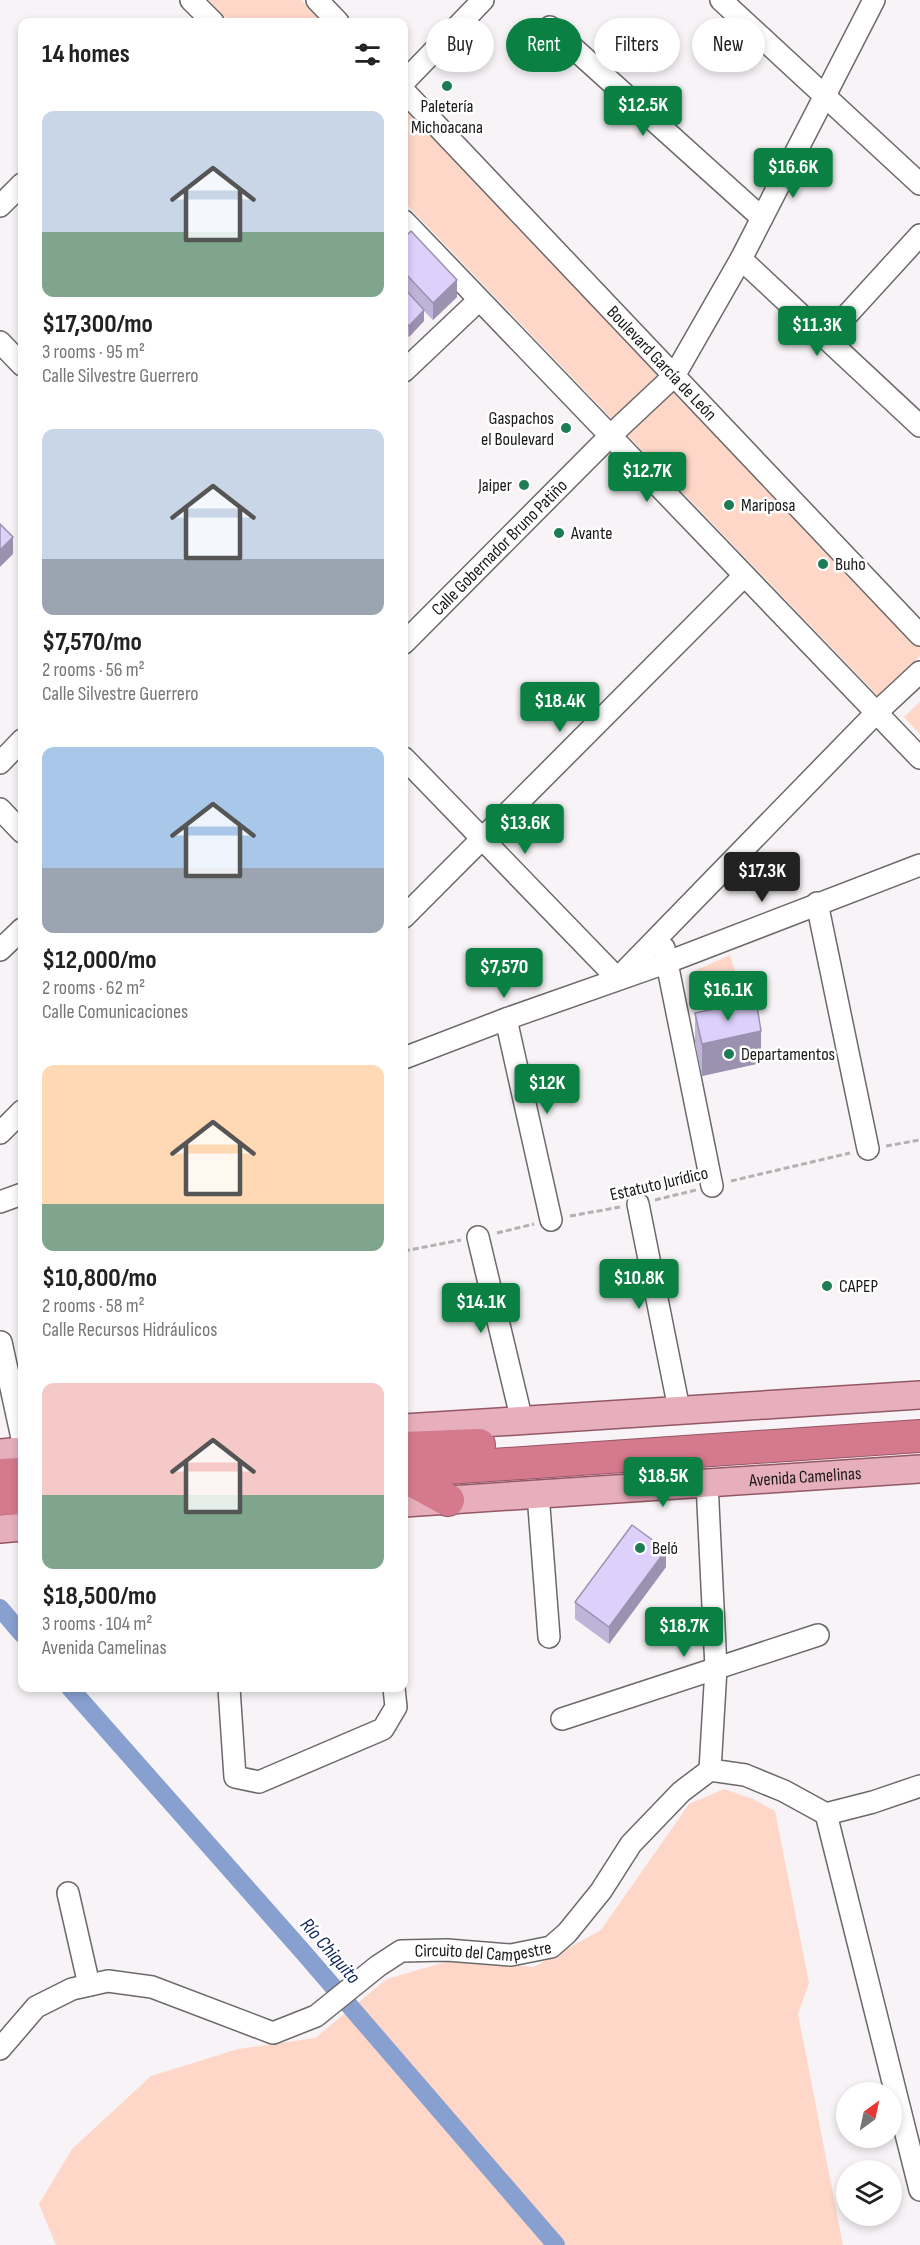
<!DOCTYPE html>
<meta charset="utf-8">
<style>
:root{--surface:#fff;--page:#f2f2f2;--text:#222;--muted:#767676;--accent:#0b8043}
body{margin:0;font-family:"Sofia Sans Condensed",sans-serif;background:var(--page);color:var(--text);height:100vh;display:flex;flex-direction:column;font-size:22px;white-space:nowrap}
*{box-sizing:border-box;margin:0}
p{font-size:20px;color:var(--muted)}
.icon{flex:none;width:33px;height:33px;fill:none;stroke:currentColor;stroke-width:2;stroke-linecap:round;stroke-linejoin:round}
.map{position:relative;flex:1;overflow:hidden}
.sheet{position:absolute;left:18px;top:18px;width:390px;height:1674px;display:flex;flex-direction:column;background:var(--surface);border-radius:12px;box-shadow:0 3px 9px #0003}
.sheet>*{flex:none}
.hud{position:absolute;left:426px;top:18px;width:404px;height:54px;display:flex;gap:12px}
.needle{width:39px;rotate:33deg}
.controls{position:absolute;left:836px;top:2082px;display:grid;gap:12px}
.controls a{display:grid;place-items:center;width:66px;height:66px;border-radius:50%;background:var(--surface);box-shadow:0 3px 9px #0003;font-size:30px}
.price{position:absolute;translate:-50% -51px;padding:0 14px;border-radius:6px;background:var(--accent);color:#fff;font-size:20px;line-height:39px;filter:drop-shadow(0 2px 3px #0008)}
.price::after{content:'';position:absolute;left:50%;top:36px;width:18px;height:14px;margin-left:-9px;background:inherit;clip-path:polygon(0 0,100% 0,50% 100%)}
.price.selected{background:#222;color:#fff}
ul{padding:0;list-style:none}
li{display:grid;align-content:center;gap:12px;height:318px;padding:0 24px}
li span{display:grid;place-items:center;height:186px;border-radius:12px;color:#555}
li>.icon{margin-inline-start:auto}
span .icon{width:108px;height:108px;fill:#fffc;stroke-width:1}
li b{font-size:26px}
h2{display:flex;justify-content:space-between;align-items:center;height:72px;padding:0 24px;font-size:26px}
.tag{padding:0 21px;border-radius:27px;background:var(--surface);box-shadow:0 3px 9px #0003;font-size:21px;line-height:54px}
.tag.selected{background:var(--accent);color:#fff}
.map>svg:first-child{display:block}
.green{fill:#fed7c8}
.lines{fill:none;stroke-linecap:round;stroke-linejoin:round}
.canal{stroke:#88a0d0;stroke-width:18}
.minor-casing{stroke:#6c696b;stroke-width:24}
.major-casing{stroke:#945765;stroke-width:30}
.highway-casing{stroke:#945765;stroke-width:34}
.path{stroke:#b4b1b3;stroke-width:3;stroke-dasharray:6 3;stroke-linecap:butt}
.minor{stroke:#fff;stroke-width:21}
.major{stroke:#e6afbb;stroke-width:27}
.highway{stroke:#d5798d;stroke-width:32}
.wall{fill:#beb4d9}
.shaded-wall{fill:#9b92b0}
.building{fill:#ddd1fc;stroke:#9b92b0;stroke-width:1.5}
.poi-dot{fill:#1c7d54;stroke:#fff;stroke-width:2}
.labels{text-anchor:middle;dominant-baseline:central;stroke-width:5;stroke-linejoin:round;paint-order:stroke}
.poi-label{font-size:18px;fill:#1a191a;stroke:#fff;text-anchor:start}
.street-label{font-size:18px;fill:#1a191a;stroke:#fff}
.water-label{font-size:20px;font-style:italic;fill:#0d255d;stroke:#fff}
</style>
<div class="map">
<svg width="920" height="2245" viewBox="0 0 920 2245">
<rect width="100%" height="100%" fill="#f7f3f6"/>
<g class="green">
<polygon points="209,0 301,0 322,22 230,22"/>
<polygon points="404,107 920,644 920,656 878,696 404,202"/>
<polygon points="920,702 920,734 904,717"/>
<polygon points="730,955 742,995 703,1005 696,970"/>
<polygon points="724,1789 753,1799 775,1811 809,1983 798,2014 843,2245 56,2245 39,2204 72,2149 151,2076 238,2049 315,2038 387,1979 452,1960 534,1967 601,1930 689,1804"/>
</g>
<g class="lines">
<g class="canal">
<polyline points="0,1608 22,1634"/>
<polyline points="70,1688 304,1953 556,2245"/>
</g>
<defs>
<g id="minor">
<polyline points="191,0 213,22"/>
<polyline points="317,0 338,22"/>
<polyline points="721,0 920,184"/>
<polyline points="550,27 762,218"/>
<polyline points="404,82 483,0"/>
<path id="s1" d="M404 91 920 635"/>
<polyline points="0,206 22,184"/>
<polyline points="404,221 920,758"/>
<polyline points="741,259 920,426"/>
<polyline points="826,338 920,235"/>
<polyline points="0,342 22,365"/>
<polyline points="404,371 479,300"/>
<path id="s2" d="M404 643 610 436 674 376 741 259 874 0"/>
<polyline points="404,758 618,979"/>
<polyline points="0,763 22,740"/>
<polyline points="0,809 22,832"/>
<polyline points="817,903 868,1149"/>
<polyline points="404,917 744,576"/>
<polyline points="664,948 712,1186"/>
<polyline points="0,950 22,929"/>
<polyline points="620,976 876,713 920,672"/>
<polyline points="506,1019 551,1220"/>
<polyline points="404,1058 506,1019 668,962 920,865"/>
<polyline points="0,1133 22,1111"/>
<polyline points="0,1202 22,1194"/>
<polyline points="638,1204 679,1409"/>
<polyline points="478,1237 522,1421"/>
<polyline points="1,1342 22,1438"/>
<polyline points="707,1483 716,1668 710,1770"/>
<polyline points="538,1494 549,1637"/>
<polyline points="229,1688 235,1777 259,1782 383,1729 396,1707 394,1688"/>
<polyline points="562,1719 818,1635"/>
<polyline points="826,1814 920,2190"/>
<polyline points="68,1893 89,1985"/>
<path id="s3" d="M0 2049 36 2007 72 1989 108 1981 152 1987 273 2033 316 2016 378 1966 401 1951 447 1950 511 1955 551 1947 567 1933 601 1891 631 1844 681 1792 710 1770 745 1775 784 1791 826 1814 873 1802 920 1786"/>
</g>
<g id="major">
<polyline points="404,1428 920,1395"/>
<polyline points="0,1453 22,1451"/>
<path id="s4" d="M404 1503 920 1469"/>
<polyline points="0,1529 22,1527"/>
</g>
<g id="highway">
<polyline points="404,1448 479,1445"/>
<polyline points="404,1471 920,1436"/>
<polyline points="0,1475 22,1474"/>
<polyline points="404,1476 448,1500"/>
<polyline points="0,1499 22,1498"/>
</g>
</defs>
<use href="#minor" class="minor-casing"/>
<use href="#major" class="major-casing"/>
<use href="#highway" class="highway-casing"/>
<g class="path">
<polyline points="886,1146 920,1140"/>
<polyline points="731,1181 850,1153"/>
<polyline points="655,1200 696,1190"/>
<polyline points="570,1216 620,1207"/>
<polyline points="497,1233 534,1224"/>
<polyline points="404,1251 461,1240"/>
</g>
<use href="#minor" class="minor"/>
<use href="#major" class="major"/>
<use href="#highway" class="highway"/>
</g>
<g class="wall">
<polygon points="404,238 457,297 433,320 424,311 424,321 409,337 404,332"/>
<polygon points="695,1013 761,1063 702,1076 695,1044"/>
<polygon points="666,1567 609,1644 575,1619 575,1602"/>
</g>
<g class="shaded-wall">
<polygon points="457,280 457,297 433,320 433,303"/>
<polygon points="424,310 424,321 409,337 409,326"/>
<polygon points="13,537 13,554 0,567 0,550"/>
<polygon points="761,1031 761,1063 702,1076 702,1044"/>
<polygon points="666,1550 666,1567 609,1644 609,1627"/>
</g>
<g class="building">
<polygon points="411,231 457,280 433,303 404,272 404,238"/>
<polygon points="404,288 424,310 409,326 404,321"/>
<polygon points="0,524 13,537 0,550"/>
<polygon points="756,1000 761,1031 702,1044 695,1013"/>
<polygon points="632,1525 666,1550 609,1627 575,1602"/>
</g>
<g class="poi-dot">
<circle cx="447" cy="86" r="6"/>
<circle cx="566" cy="428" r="6"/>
<circle cx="524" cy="485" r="6"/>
<circle cx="729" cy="505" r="6"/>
<circle cx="559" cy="533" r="6"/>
<circle cx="823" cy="564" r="6"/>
<circle cx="729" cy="1054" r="6"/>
<circle cx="827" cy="1286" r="6"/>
<circle cx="640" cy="1548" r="6"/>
</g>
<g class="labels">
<g class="poi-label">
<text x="447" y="106" text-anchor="middle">Paletería<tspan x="447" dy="21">Michoacana</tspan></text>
<text x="554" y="418" text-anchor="end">Gaspachos<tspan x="554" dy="21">el Boulevard</tspan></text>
<text x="512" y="485" text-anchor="end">Jaiper</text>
<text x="741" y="505">Mariposa</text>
<text x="571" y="533">Avante</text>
<text x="835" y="564">Buho</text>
<text x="741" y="1054">Departamentos</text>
<text x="839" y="1286">CAPEP</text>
<text x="652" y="1548">Beló</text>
</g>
<g class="street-label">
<text stroke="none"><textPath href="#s1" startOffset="375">Boulevard García de León</textPath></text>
<text stroke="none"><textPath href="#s2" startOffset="135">Calle Gobernador Bruno Patiño</textPath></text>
<text transform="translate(659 1184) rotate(-13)">Estatuto Jurídico</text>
<text stroke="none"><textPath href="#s4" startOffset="402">Avenida Camelinas</textPath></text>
<text stroke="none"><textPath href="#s3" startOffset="542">Circuito del Campestre</textPath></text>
</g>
<g class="water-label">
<text transform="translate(330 1951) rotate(49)">Río Chiquito</text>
</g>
</g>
</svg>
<div class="controls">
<a><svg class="needle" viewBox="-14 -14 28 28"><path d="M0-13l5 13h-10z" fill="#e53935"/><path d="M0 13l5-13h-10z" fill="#767676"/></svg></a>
<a><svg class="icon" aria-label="layers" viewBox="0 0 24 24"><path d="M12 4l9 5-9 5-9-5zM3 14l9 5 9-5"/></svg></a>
</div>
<b class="price" style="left:643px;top:137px">$12.5K</b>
<b class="price" style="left:793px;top:199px">$16.6K</b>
<b class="price" style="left:817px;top:357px">$11.3K</b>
<b class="price" style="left:647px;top:503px">$12.7K</b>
<b class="price" style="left:560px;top:733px">$18.4K</b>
<b class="price" style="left:525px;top:855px">$13.6K</b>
<b class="price selected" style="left:762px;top:903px">$17.3K</b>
<b class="price" style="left:504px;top:999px">$7,570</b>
<b class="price" style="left:728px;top:1022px">$16.1K</b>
<b class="price" style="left:547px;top:1115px">$12K</b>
<b class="price" style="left:639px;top:1310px">$10.8K</b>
<b class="price" style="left:481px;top:1334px">$14.1K</b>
<b class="price" style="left:663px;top:1508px">$18.5K</b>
<b class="price" style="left:684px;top:1658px">$18.7K</b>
<div class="hud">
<a class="tag">Buy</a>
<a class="tag selected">Rent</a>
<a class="tag">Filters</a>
<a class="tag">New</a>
</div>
<section class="sheet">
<h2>14 homes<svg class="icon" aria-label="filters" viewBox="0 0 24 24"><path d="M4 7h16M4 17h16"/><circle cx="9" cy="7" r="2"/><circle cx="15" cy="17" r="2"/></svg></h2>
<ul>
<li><span style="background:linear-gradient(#c9d6e8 65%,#7fa58c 0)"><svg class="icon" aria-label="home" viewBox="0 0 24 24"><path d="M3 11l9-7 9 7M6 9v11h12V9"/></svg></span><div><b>$17,300/mo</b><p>3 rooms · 95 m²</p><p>Calle Silvestre Guerrero</p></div></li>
<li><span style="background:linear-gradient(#c9d6e8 70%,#9aa5b1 0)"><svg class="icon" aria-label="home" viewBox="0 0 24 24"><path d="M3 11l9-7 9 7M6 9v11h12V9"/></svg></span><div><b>$7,570/mo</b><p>2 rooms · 56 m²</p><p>Calle Silvestre Guerrero</p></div></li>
<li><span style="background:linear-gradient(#a9c7e8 65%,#9aa5b1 0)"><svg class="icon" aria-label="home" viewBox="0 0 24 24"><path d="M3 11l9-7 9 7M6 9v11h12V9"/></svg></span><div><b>$12,000/mo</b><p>2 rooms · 62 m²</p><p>Calle Comunicaciones</p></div></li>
<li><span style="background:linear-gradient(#ffd9b3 75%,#7fa58c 0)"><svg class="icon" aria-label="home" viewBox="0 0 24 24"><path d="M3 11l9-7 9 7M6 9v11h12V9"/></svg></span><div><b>$10,800/mo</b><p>2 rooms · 58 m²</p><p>Calle Recursos Hidráulicos</p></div></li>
<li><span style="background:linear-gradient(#f6c9c9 60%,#7fa58c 0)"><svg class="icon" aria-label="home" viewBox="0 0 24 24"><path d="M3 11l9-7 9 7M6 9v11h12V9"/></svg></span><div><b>$18,500/mo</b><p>3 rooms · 104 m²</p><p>Avenida Camelinas</p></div></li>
</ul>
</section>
</div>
